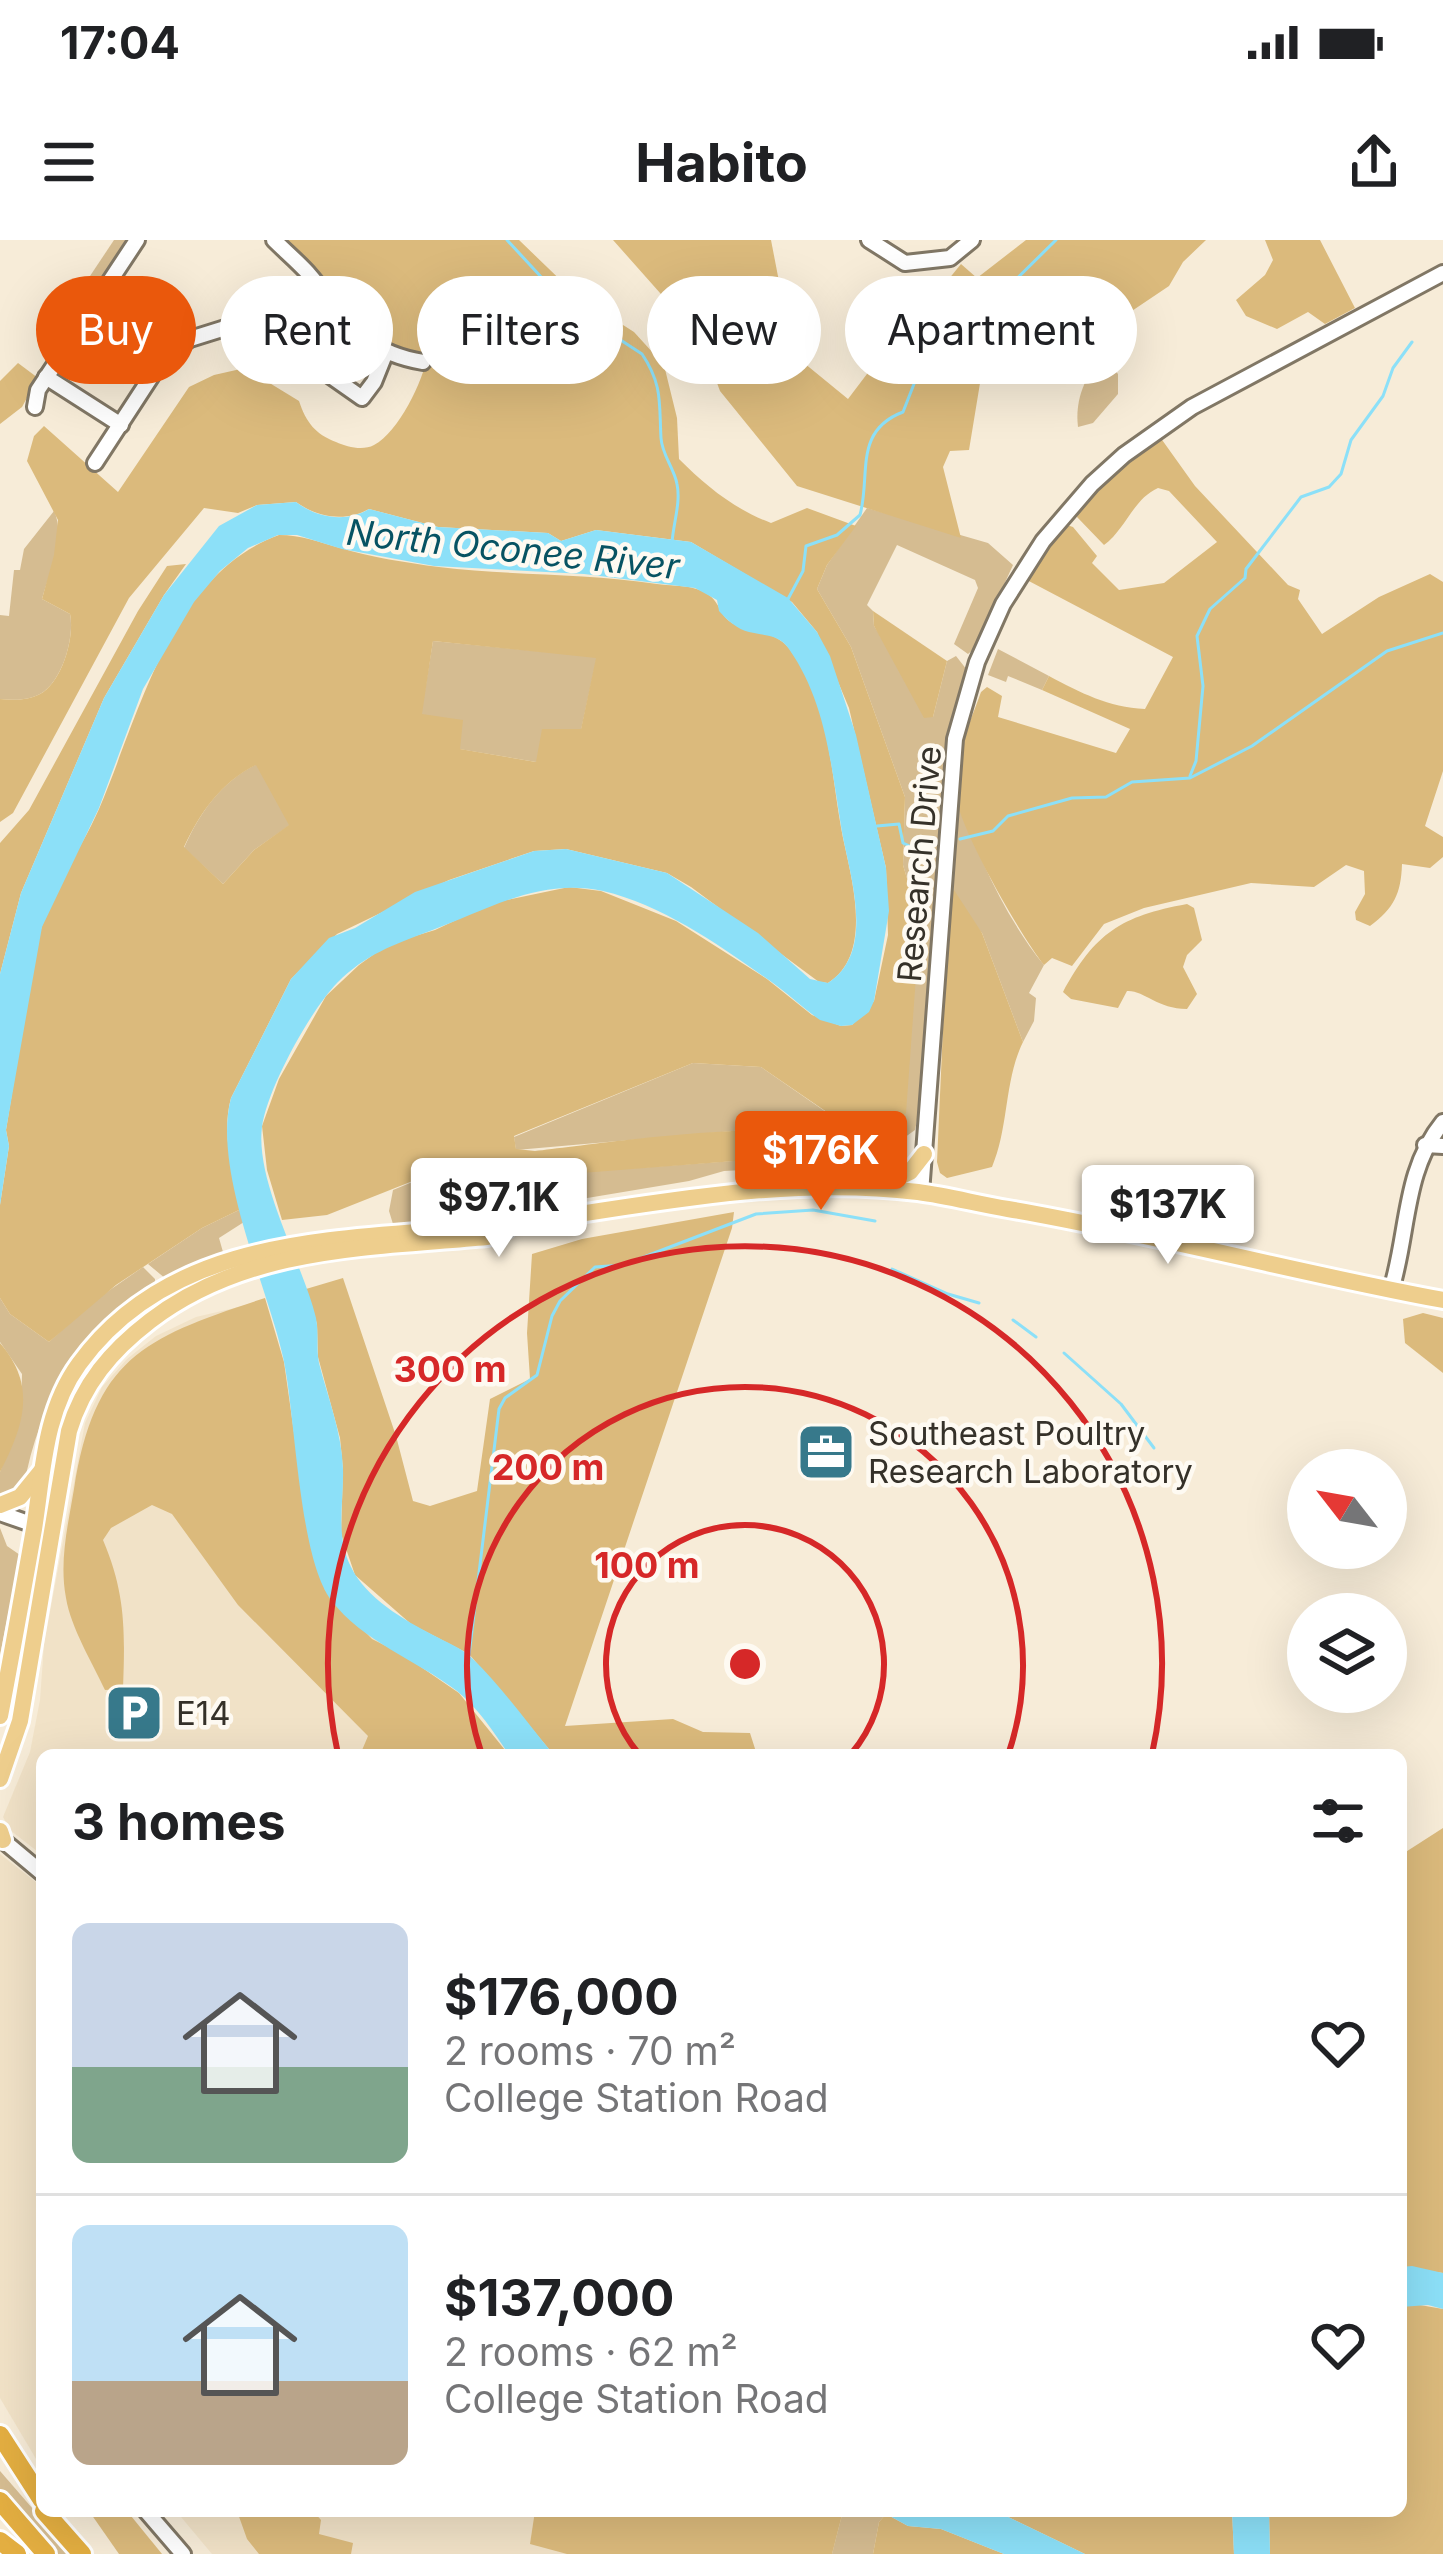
<!DOCTYPE html>
<meta charset="utf-8">
<style>
:root{--surface:#fff;--page:#f2f2f2;--text:#202124;--muted:#757577;--line:#e0e0e0;--accent:#ea580c}
body{margin:0;font-family:Inter,sans-serif;background:var(--page);color:var(--text);height:100vh;display:flex;flex-direction:column;font-size:45px;white-space:nowrap}
*{box-sizing:border-box;margin:0}
p{font-size:39px;color:var(--muted)}
.icon{flex:none;width:66px;height:66px;fill:none;stroke:currentColor;stroke-width:2;stroke-linecap:round;stroke-linejoin:round}
.map{position:relative;flex:1;overflow:hidden}
.side{position:absolute;left:36px;top:1509px;width:1371px;height:768px;display:flex;flex-direction:column;background:var(--surface);border-radius:18px;box-shadow:0 12px 48px #0002}
.side>*{flex:none}
.guide{position:absolute;left:36px;top:36px;width:1371px;height:108px;display:flex;gap:24px}
.needle{width:78px;rotate:301deg}
.controls{position:absolute;left:1287px;top:1209px;display:grid;gap:24px}
.controls a{display:grid;place-items:center;width:120px;height:120px;border-radius:50%;background:var(--surface);box-shadow:0 12px 48px #0002;font-size:60px}
.price{position:absolute;translate:-50% -102px;padding:0 27px;border-radius:12px;background:#fff;color:#222;font-size:39px;line-height:78px;filter:drop-shadow(0 3px 6px #0008)}
.price::after{content:'';position:absolute;left:50%;top:72px;width:36px;height:27px;margin-left:-18px;background:inherit;clip-path:polygon(0 0,100% 0,50% 100%)}
.price.active{background:var(--accent);color:#fff}
ul{padding:0;list-style:none}
li{display:flex;align-items:center;gap:36px;height:300px;padding:0 36px}
li+li{border-top:3px solid var(--line)}
li span{display:grid;place-items:center;flex:none;width:336px;height:240px;border-radius:18px;color:#555}
li>.icon{margin-inline-start:auto}
span .icon{width:144px;height:144px;fill:#fffc;stroke-width:1}
li b{font-size:51px}
h2{display:flex;justify-content:space-between;align-items:center;height:144px;padding:0 36px;font-size:51px}
.chip{padding:0 42px;border-radius:54px;background:var(--surface);box-shadow:0 12px 48px #0002;font-size:42px;line-height:108px}
.chip.active{background:var(--accent);color:#fff}
.status{display:flex;justify-content:space-between;align-items:center;height:84px;padding:0 60px;background:var(--surface);direction:ltr}
.status svg{height:33px;fill:currentColor}
header{display:flex;justify-content:space-between;align-items:center;height:156px;padding:0 36px;background:var(--surface);font-size:54px;font-weight:700}
.map>svg:first-child{display:block}
.built{fill:#f1e2c7}
.green{fill:#d5bc91}
.forest{fill:#dbba7c;fill-rule:evenodd}
.water{fill:#8ce0f8}
.lines{fill:none;stroke-linecap:round;stroke-linejoin:round}
.stream{stroke:#8ce0f8;stroke-width:3}
.minor-casing{stroke:#817765;stroke-width:20}
.major-casing{stroke:#fff;stroke-width:22}
.highway-casing{stroke:#fff;stroke-width:24}
.minor{stroke:#fff;stroke-width:14}
.major{stroke:#eece8d;stroke-width:16}
.highway{stroke:#e3ae41;stroke-width:18}
.ring{fill:none;stroke:#d62828;stroke-width:6}
.labels{text-anchor:middle;dominant-baseline:central;stroke-width:9;stroke-linejoin:round;paint-order:stroke}
.street-label{font-size:33px;fill:#353129;stroke:#fefaf2}
.poi-label{font-size:33px;fill:#353129;stroke:#fefaf2;text-anchor:start}
.water-label{font-size:36px;font-style:italic;fill:#075363;stroke:#fefaf2}
.centre{fill:#d62828;stroke:#fefaf2;stroke-width:6}
.ring-label{font-size:36px;text-anchor:middle;font-weight:bold;fill:#d62828;stroke:#fefaf2;stroke-width:9;stroke-linejoin:round;paint-order:stroke}
</style>
<div class="status"><b>17:04</b><svg viewBox="0 0 49 12"><path d="M0 12V9h3v3zM5 12V6h3v6zM10 12V3h3v9zM15 12V0h3v12zM26 1h20v11H26zM47 4h2v5h-2z"/></svg></div>
<header><svg class="icon" aria-label="menu" viewBox="0 0 24 24"><path d="M4 6h16M4 12h16M4 18h16"/></svg>Habito<svg class="icon" aria-label="share" viewBox="0 0 24 24"><path d="M12 15V3M7 8l5-5 5 5M5 13v7h14v-7"/></svg></header>
<div class="map">
<svg width="1443" height="2314" viewBox="0 0 1443 2314">
<rect width="100%" height="100%" fill="#f7ecd8"/>
<g class="built">
<polygon points="265,1061 319,1337 509,1515 42,1515 42,1615 10,1590 3,1577 30,1512 40,1460 44,1404 85,1183 102,1147 127,1119 156,1096 196,1077"/>
<polygon points="0,1614 42,1647 42,2229 0,2158"/>
<polygon points="176,2271 843,2271 833,2314 212,2314"/>
</g>
<g class="green">
<polygon points="114,0 129,0 75,81 66,72"/>
<path d="M1107 121 1118 134V154L1093 183 1078 187C1075 162 1083 141 1098 122Z"/>
<polygon points="867,268 988,303 1013,325 975,408 968,414 954,404 978,348 975,340 897,305 867,365 873,371 874,386 933,477 947,421 956,416 967,430 949,498 943,541 923,850 915,890 901,900 888,902 885,892 920,682 903,625 905,557 851,407 817,349 827,325"/>
<path d="M54 271C66 296 49 334 42 359L70 374C75 397 62 442 40 454 27 461 13 460 0 459V375L9 376 14 330H20L24 309Z"/>
<polygon points="433,401 597,417 581,490 536,522 459,509 421,474"/>
<polygon points="998,409 1049,436 1042,450 1008,436 1006,442 988,435"/>
<path d="M257 524 290 585 254 610 223 644 184 608C200 572 221 542 257 524Z"/>
<path d="M955 553C977 613 1004 676 1044 725L1029 753 1036 758 1034 781 1023 802 982 693 949 654Z"/>
<polygon points="693,823 761,827 855,892 856,899 891,918 912,922 903,931 822,926 724,931 689,941 491,974 393,984 389,971 393,950 444,929 623,929 773,918 846,918 850,900 815,893 745,890 516,910 514,897"/>
<polygon points="241,969 244,982 219,998 223,1012 166,1039 148,1024 202,988"/>
<path d="M143 1027 155 1039V1047C79 1093 39 1162 24 1246L0 1259V1232L21 1175 22 1134 0 1102V1058L10 1074 49 1102 94 1061Z"/>
<polygon points="0,1288 7,1306 20,1315 0,1415"/>
<polygon points="0,2231 72,2314 55,2314 0,2252"/>
<polygon points="843,2271 886,2274 879,2282 873,2314 832,2314"/>
</g>
<g class="forest">
<path d="M285 0H519L576 55 634 92 664 125 677 178 679 219C706 246 734 269 771 283L807 268 856 286 827 325 817 349 851 407 905 557 903 625 920 682 906 873 885 892 888 902 856 892 761 827 693 823 514 896 516 909 535 911C591 905 820 870 856 906L855 914 846 918H773L454 943 443 929 327 975 282 980 267 930 262 886 279 839 326 756 359 725 388 704 435 690 492 663 569 647 601 651 676 681 767 739 812 775 841 786 852 785 874 761 888 695 886 628 849 468 817 392 792 362 691 302 596 290 561 301 548 293 438 287 369 269C346 282 318 278 296 262L257 265 238 273 204 268 129 358 13 573 0 582V459C13 460 27 461 40 454 62 442 75 397 70 374L42 359 54 315 58 280 27 221 34 196 44 186 118 252 189 147 214 135 245 128 299 161C306 182 315 194 336 202 347 207 363 211 374 205 399 192 423 141 428 114 416 112 403 111 391 107 358 96 316 27 285 0Z"/>
<polygon points="613,0 771,0 793,114 848,159 939,39 948,40 961,24 977,38 1026,0 1206,0 1183,22 1169,46 1111,85 1085,58 1057,49 1026,92 1003,100 983,125 969,210 950,211 943,227 961,298 797,246 720,151 700,98"/>
<polygon points="1265,0 1320,0 1355,68 1325,84 1308,72 1277,89 1246,76 1236,60 1265,35 1273,20"/>
<polygon points="18,123 38,138 22,167 0,184 0,141"/>
<path d="M1160 197 1195 246 1288 345 1300 350 1298 359 1322 394 1379 357 1430 334 1443 342V531L1425 586 1443 597V617L1430 628 1402 624C1401 654 1394 668 1370 686L1356 680 1355 672 1365 654 1364 631 1346 625 1314 647 1251 643 1144 668 1104 684 1072 726 1052 718 1044 725C1021 696 957 586 955 551 953 516 970 484 981 452L987 447 1002 456 998 477 1116 513 1130 489 1042 450 1049 436C1081 453 1108 467 1145 469L1173 417 1025 339 1059 291 1067 285 1073 287 1097 316 1092 323 1119 350 1164 343 1217 302 1169 251 1158 248C1133 259 1126 289 1104 305L1077 277 1078 270 1117 228Z"/>
<path d="M279 295C301 295 319 302 340 308 371 317 407 323 439 327 512 336 584 333 657 344 669 346 682 345 693 348 723 356 714 371 732 383 750 394 774 390 788 407 833 463 830 541 845 607 854 648 871 716 828 743L819 742 691 647 667 633 566 609 534 611 449 640 337 694 291 739 231 858C221 894 233 933 241 969L202 988 116 1045 49 1102 10 1074 0 1058V965L9 906 6 890C17 828 23 763 38 701 48 655 80 612 99 569 140 474 170 335 279 295ZM433 401 596 418 581 489H542L536 522 460 509 463 480 422 474ZM256 525 289 585 254 610 223 644 184 607C200 573 221 542 256 525Z"/>
<polygon points="186,324 164,355 104,458 21,653 0,734 0,603 29,570 138,371 167,326"/>
<polygon points="873,371 947,421 933,477 924,478 874,386"/>
<path d="M954 650 982 693 1023 802C1004 841 1009 887 992 927L947 938 940 933 937 922 949 654Z"/>
<path d="M1187 664 1194 668 1202 700 1187 715 1183 727 1197 754 1187 769C1157 769 1144 750 1127 751L1118 768 1071 759 1063 752C1095 693 1121 676 1187 664Z"/>
<polygon points="734,972 732,988 565,1486 673,1479 703,1492 750,1493 757,1515 554,1515 469,1414 411,1384 355,1335 341,1294 343,1229 340,1198 318,1117 317,1084 306,1049 343,1038 396,1196 413,1261 430,1266 477,1251 490,1159 530,1139 527,1093 532,1014 582,999"/>
<path d="M265 1058 284 1122 303 1256 325 1350 372 1399 402 1414 459 1453 509 1515H360L368 1496 238 1365 172 1274 152 1265 111 1288 103 1300C126 1354 125 1392 123 1449L105 1450C92 1422 71 1388 66 1358 59 1321 68 1285 74 1249 95 1116 146 1097 265 1058Z"/>
<polygon points="1423,1073 1443,1078 1443,1133 1405,1103 1403,1079"/>
<path d="M0 1103C37 1146 24 1185 0 1232Z"/>
<polygon points="1443,1588 1443,2033 1401,2027 1401,1615"/>
<polygon points="1414,2064 1443,2069 1443,2314 1270,2314 1269,2271 1401,2271 1401,2067"/>
<polygon points="89,2271 127,2271 162,2314 119,2314"/>
<polygon points="237,2271 313,2271 321,2280 319,2294 353,2303 351,2314 259,2314 247,2299"/>
<polygon points="535,2271 843,2271 832,2314 567,2314 530,2304"/>
<polygon points="996,2271 1232,2271 1234,2314 1085,2314"/>
<polygon points="886,2274 908,2286 941,2289 1004,2314 873,2314 879,2282"/>
</g>
<g class="water">
<path d="M296 262C317 278 346 283 369 269L438 287 548 293 561 301 596 290 691 302 788 358 817 392 830 416 856 495 886 628 889 671 874 761 869 772 852 785 841 786 820 780C805 770 792 757 777 746 725 709 666 666 603 651 540 637 487 670 430 691 393 705 366 714 337 743 310 771 267 849 262 887 255 942 303 1024 316 1078 319 1093 316 1108 319 1123 328 1158 342 1193 343 1229 344 1263 335 1295 351 1327 366 1358 404 1380 433 1395 446 1402 462 1408 472 1418 502 1447 527 1483 554 1515H509C494 1492 478 1468 457 1451 415 1419 363 1402 331 1360 298 1315 296 1176 283 1117 267 1045 212 930 231 858L291 739 329 698 355 688 415 652 534 611 566 609 667 633 758 693 810 739 828 743C878 711 848 631 841 586 831 525 826 462 789 409 779 394 765 396 749 392 738 390 726 379 719 371L717 360 695 348 584 334 434 326 342 309 297 295H278L248 308 220 331 194 362 143 449 99 568 42 687 6 890 9 906 0 965V734L21 653 104 458 164 355 219 286 257 265Z"/>
<polygon points="1412,2026 1443,2033 1443,2069 1428,2065 1401,2067 1401,2027"/>
<polygon points="860,2271 996,2271 1085,2314 1004,2314 941,2289 908,2286 886,2274"/>
<polygon points="1232,2271 1269,2271 1270,2314 1234,2314"/>
</g>
<g class="lines">
<g class="stream">
<path d="M507 0 567 65 642 114C663 145 659 164 661 198 662 215 674 228 677 244 681 263 673 284 672 303"/>
<path d="M788 359 803 331 806 306 837 295 860 275C871 235 853 191 903 172L923 121 952 86 993 62 1056 0"/>
<polyline points="1190,536 1196,521 1203,446 1197,396 1210,369 1245,338 1246,329 1301,257 1329,247 1341,234 1351,200 1383,156 1393,128 1412,102"/>
<polyline points="877,586 899,584 903,603 916,609"/>
<polyline points="960,599 993,591 1008,576 1072,558 1106,557 1132,542 1190,538 1252,506 1387,411 1443,393"/>
<polyline points="892,1029 948,1054 979,1063"/>
<polyline points="1013,1080 1036,1097"/>
<polyline points="1064,1113 1121,1164 1154,1208"/>
<polyline points="469,1415 499,1169 505,1158 537,1135 552,1076 560,1061 595,1027 623,1025 756,974 813,970 875,981"/>
</g>
<defs>
<g id="minor">
<path d="M274 0C285 11 297 21 308 33 347 78 359 111 423 122"/>
<polyline points="869,0 905,23 950,18 972,0"/>
<polyline points="46,137 121,185"/>
<polyline points="35,167 38,150 137,0"/>
<polyline points="95,223 166,114 190,99 238,84 275,97 362,158 374,142 386,112"/>
<polyline points="1425,905 1443,906"/>
<polyline points="921,953 955,499 977,422 1003,364 1043,301 1092,244 1124,215 1192,167 1443,33"/>
<path d="M1391 1050C1409 992 1403 931 1443 882"/>
<polyline points="0,1273 40,1287"/>
<polyline points="0,1598 42,1633"/>
<polyline points="146,2271 183,2314"/>
</g>
<g id="major">
<polyline points="880,946 910,932 924,914"/>
<polyline points="0,1265 20,1257 42,1230"/>
<path d="M0 1476C12 1414 23 1351 34 1289 43 1233 44 1172 79 1124 183 980 377 1003 531 981 661 963 786 936 918 952 948 956 978 964 1008 969 1154 994 1297 1033 1443 1060"/>
<path d="M0 1539 20 1481 69 1191C83 1144 111 1111 150 1081 248 1006 369 1008 487 997L507 989"/>
<polyline points="0,1591 3,1600"/>
</g>
<g id="highway">
<polyline points="0,2195 42,2260"/>
<polyline points="0,2261 46,2314"/>
<polyline points="44,2271 82,2314"/>
<polyline points="0,2301 17,2314"/>
</g>
</defs>
<use href="#minor" class="minor-casing"/>
<use href="#major" class="major-casing"/>
<use href="#highway" class="highway-casing"/>
<use href="#minor" class="minor"/>
<use href="#major" class="major"/>
<use href="#highway" class="highway"/>
</g>
<g class="ring">
<path d="M639 1514A139 139 0 1 1 851 1514"/>
<path d="M482 1515A278 278 0 1 1 1008 1515"/>
<path d="M338 1514A417 417 0 1 1 1152 1514"/>
</g>
<defs>
<symbol id="office-square" viewBox="-11 -11 22 22"><rect x="-9" y="-9" width="18" height="18" rx="4" fill="#37798b" stroke="#fefaf2"/><path d="M-6-3h4V-5.5h4V-3h4V5H-6ZM-1-4.5V-3h2v-1.5ZM-6 0V1H6V0Z" fill="#fff"/></symbol>
<symbol id="parking-square" viewBox="-11 -11 22 22"><rect x="-9" y="-9" width="18" height="18" rx="4" fill="#37798b" stroke="#fefaf2"/><path d="M-3.5-5.5H1a3.5 3.5 0 0 1 0 7H-1V5.5H-3.5ZM-1-3.4V-.6H.8a1.4 1.4 0 0 0 0-2.8Z" fill="#fff"/></symbol>
</defs>
<g fill-rule="evenodd">
<use href="#office-square" x="793" y="1179" width="66" height="66"/>
<use href="#parking-square" x="101" y="1440" width="66" height="66"/>
</g>
<g class="labels">
<g class="street-label">
<text transform="translate(919 624) rotate(-85)">Research Drive</text>
</g>
<g class="poi-label">
<text x="868" y="1193">Southeast Poultry<tspan x="868" dy="38">Research Laboratory</tspan></text>
<text x="176" y="1473">E14</text>
</g>
<g class="water-label">
<text transform="translate(513 309) rotate(6)">North Oconee River</text>
</g>
</g>
<circle cx="745" cy="1424" r="18" class="centre"/>
<g class="ring-label">
<text x="450" y="1142">300 m</text>
<text x="548" y="1240">200 m</text>
<text x="647" y="1338">100 m</text>
</g>
</svg>
<div class="controls">
<a><svg class="needle" viewBox="-14 -14 28 28"><path d="M0-13l5 13h-10z" fill="#e53935"/><path d="M0 13l5-13h-10z" fill="#757577"/></svg></a>
<a><svg class="icon" aria-label="layers" viewBox="0 0 24 24"><path d="M12 4l9 5-9 5-9-5zM3 14l9 5 9-5"/></svg></a>
</div>
<b class="price active" style="left:821px;top:973px">$176K</b>
<b class="price" style="left:499px;top:1020px">$97.1K</b>
<b class="price" style="left:1168px;top:1027px">$137K</b>
<div class="guide">
<a class="chip active">Buy</a>
<a class="chip">Rent</a>
<a class="chip">Filters</a>
<a class="chip">New</a>
<a class="chip">Apartment</a>
</div>
<section class="side">
<h2>3 homes<svg class="icon" aria-label="filters" viewBox="0 0 24 24"><path d="M4 7h16M4 17h16"/><circle cx="9" cy="7" r="2"/><circle cx="15" cy="17" r="2"/></svg></h2>
<ul>
<li><span style="background:linear-gradient(#c9d6e8 60%,#7fa58c 0)"><svg class="icon" aria-label="home" viewBox="0 0 24 24"><path d="M3 11l9-7 9 7M6 9v11h12V9"/></svg></span><div><b>$176,000</b><p>2 rooms · 70 m²</p><p>College Station Road</p></div><svg class="icon" aria-label="heart" viewBox="0 0 24 24"><path d="M12 20l-8-8c-3-5 5-10 8-4 3-6 11-1 8 4z"/></svg></li>
<li><span style="background:linear-gradient(#bfe0f5 65%,#b9a48a 0)"><svg class="icon" aria-label="home" viewBox="0 0 24 24"><path d="M3 11l9-7 9 7M6 9v11h12V9"/></svg></span><div><b>$137,000</b><p>2 rooms · 62 m²</p><p>College Station Road</p></div><svg class="icon" aria-label="heart" viewBox="0 0 24 24"><path d="M12 20l-8-8c-3-5 5-10 8-4 3-6 11-1 8 4z"/></svg></li>
</ul>
</section>
</div>
